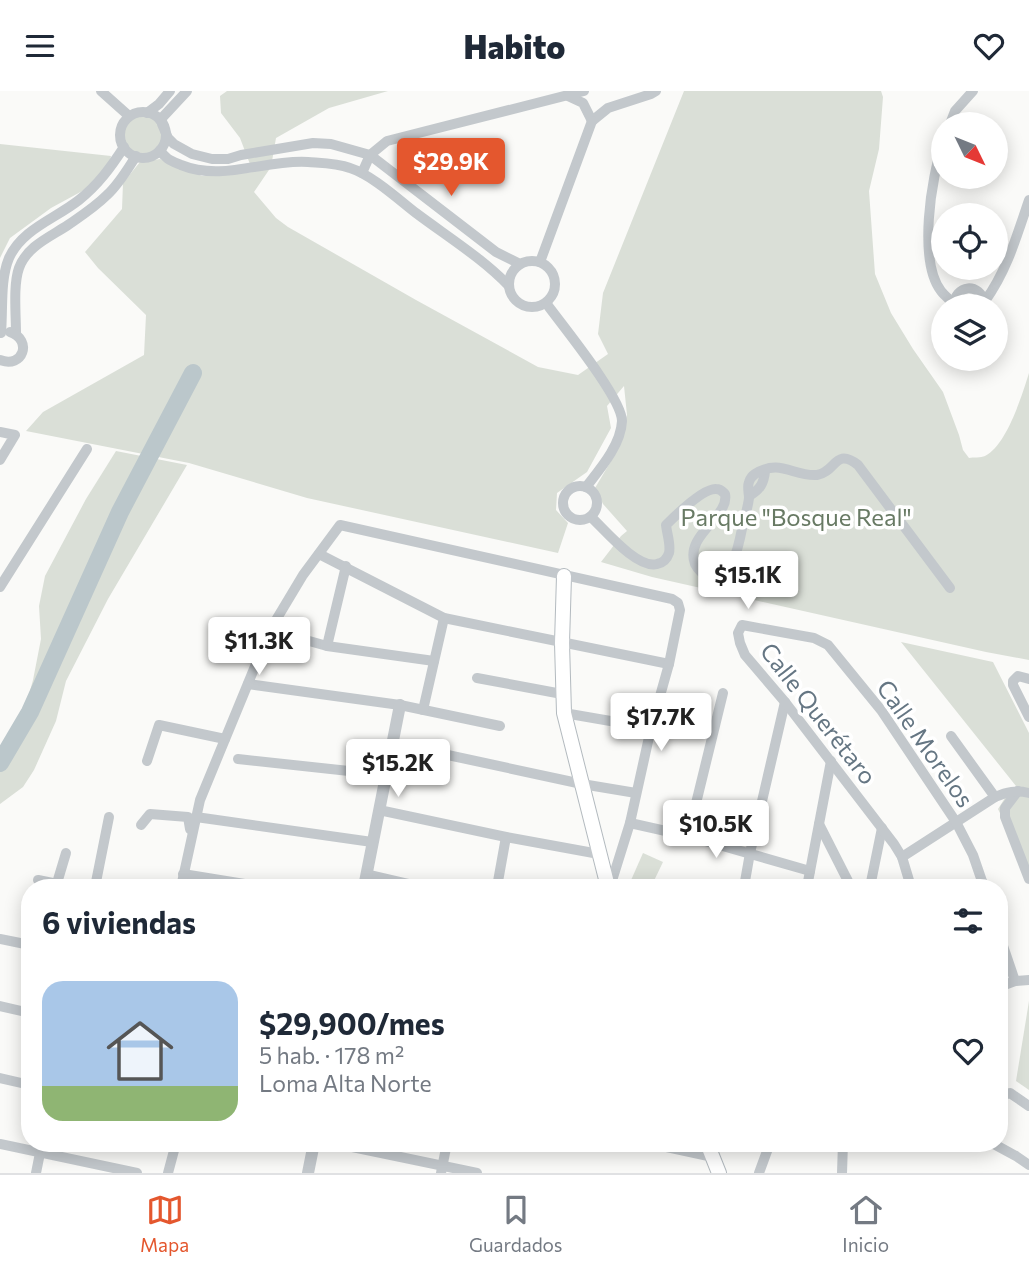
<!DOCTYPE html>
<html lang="es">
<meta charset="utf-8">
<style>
:root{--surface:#fff;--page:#f6f6f7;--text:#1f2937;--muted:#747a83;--line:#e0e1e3;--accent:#e4572e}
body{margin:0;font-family:Commissioner,sans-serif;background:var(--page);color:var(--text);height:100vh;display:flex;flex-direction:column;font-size:26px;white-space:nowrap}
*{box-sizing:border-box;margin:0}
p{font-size:23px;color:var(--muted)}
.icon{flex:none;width:38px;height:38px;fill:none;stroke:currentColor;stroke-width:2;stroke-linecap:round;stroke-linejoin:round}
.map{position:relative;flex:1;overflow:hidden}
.details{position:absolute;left:21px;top:788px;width:987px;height:273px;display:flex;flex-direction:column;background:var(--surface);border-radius:28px;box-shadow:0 4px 18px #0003}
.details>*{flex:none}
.needle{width:46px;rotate:133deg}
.buttons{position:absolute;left:931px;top:21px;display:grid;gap:14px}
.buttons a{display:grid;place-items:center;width:77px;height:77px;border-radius:50%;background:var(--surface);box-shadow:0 4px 18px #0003;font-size:35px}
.price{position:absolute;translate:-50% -60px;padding:0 16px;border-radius:7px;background:#fff;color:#222;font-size:23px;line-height:46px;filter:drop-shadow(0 2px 4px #0008)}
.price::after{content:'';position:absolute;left:50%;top:42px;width:21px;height:16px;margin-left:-10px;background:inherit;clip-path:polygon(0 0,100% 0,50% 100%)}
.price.selected{background:var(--accent);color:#fff}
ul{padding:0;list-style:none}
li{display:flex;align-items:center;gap:21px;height:175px;padding:0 21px}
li+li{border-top:2px solid var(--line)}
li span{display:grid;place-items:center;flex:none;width:196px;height:140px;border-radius:21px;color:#555}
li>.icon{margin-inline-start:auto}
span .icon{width:84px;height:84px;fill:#fffc;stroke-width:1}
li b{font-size:30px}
h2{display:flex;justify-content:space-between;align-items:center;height:84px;padding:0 21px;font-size:30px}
header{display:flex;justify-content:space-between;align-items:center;height:91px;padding:0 21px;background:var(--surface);font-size:32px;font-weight:800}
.dock{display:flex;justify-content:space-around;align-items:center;height:98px;border-top:2px solid var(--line);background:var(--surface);font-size:19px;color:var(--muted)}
.dock a{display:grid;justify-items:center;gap:4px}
.dock .selected{color:var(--accent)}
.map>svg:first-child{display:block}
.green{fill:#dadfd7}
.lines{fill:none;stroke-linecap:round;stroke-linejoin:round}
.river{stroke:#bbc7cb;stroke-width:18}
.secondary-casing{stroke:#b3babf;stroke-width:16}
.minor{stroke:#c3c8cc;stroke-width:10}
.tertiary{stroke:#c3c8cc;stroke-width:12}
.secondary{stroke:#fff;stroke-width:14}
.labels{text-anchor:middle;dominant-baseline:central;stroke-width:7;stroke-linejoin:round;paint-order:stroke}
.park-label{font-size:24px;fill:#687a64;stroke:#fff}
.street-label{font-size:24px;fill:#657683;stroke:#fff}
</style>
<header><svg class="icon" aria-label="menu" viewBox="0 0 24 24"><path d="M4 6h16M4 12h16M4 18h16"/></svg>Habito<svg class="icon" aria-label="heart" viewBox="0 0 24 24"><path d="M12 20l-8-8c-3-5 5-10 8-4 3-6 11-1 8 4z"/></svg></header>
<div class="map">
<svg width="1029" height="1082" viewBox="0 0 1029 1082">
<rect width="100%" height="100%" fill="#fafaf8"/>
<g class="green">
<path d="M227 0H388L329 17 276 47 271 76 254 101 276 127 288 136 416 209 538 276 578 284 608 263 598 243 603 202 684 0H881L883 6 879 58 869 100 875 183 891 222 913 258 943 301 959 344 963 359 969 367C973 366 981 367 985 365 1007 354 1022 304 1029 282V569L986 561 652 486 601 471 621 445 627 440 603 413 595 397 614 365 627 324 624 295 607 315 611 337 587 381 557 402 556 419 568 432 558 462 307 407 189 372 26 340 43 321 144 264 146 224 98 177 85 161 122 118 123 92 140 71 160 68 202 85 253 81 240 47 221 22 220 5Z"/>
<circle cx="143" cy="44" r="19"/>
<polygon points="0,53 111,65 109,74 86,98 51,117 10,147 0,167"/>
<polygon points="116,360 187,374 108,508 66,590 56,630 34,679 23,696 0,713 0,656 23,625 33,589 41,548 39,515 45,485 86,408"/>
<polygon points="901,551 993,571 1029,642 1029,782 998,718 1005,707 1016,695"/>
<polygon points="643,762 663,771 651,796 628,796"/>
<polygon points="1029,910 1029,999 1016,990"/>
</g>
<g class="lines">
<polyline class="river" points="0,672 30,621 120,421 193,282"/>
<defs>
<g id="secondary">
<polyline points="564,485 562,552 564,622 608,796"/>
<polyline points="707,1052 719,1082"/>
</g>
</defs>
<use href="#secondary" class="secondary-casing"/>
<g class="minor">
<polyline points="101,0 129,25"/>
<polyline points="568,5 583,12 592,30"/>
<circle cx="143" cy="44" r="23"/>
<polyline points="147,22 159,13 170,0"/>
<polyline points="160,29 187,0"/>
<polyline points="592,30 608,17 651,3 656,0"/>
<polyline points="162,33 168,47 174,53 192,63 212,68 228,68 241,64 313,52 331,53 370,64 496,161 520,173"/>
<polyline points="950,33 955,20 973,0"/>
<path d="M943 53C931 86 918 170 941 200 944 204 949 208 953 212"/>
<path d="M160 59C165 68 172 70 181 74 223 91 265 68 308 71 321 72 337 72 350 77 372 84 398 108 416 122 448 146 482 167 509 195"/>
<polyline points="362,82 370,64 387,50 584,0"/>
<circle cx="532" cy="193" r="23"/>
<polyline points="540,171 592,30"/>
<path d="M985 210C1007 180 1017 144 1029 109"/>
<path d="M546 212C562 234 622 307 622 330 621 354 600 378 586 396"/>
<path d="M953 215C956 193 979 191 985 212"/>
<path d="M1 242C3 219 0 188 9 167 22 138 55 128 79 109 98 94 111 76 124 56"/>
<path d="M16 242C16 223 13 194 19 177 27 155 50 146 68 134 81 125 95 116 107 104 119 93 127 79 136 65"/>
<path d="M0 269C23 278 33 249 10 241"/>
<polyline points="0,341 15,344 0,369"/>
<circle cx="580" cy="412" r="17"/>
<path d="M749 405C760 399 764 392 765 380"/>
<path d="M591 426C605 439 637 478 657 473 663 472 667 468 669 462 671 454 667 443 666 434 675 425 703 397 716 398 721 398 722 400 725 403 730 426 684 444 695 473 698 479 704 485 710 487 733 494 740 447 743 433 745 425 748 416 749 407 749 402 747 396 749 391 750 388 752 385 755 383 780 367 794 386 817 384 836 381 835 356 858 374L950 497"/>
<polyline points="319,463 444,527 669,573"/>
<polyline points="0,496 87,358"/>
<polyline points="270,539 327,555 434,570"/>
<polyline points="327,555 346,475"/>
<polyline points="477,587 562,603"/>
<polyline points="1029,588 1018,585 1013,590 1013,594 1029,626"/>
<polyline points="248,593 400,614 500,635"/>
<polyline points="423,619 444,527"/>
<polyline points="564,622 651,637"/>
<polyline points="951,645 995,706"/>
<polyline points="392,652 582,693 636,702"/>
<polyline points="238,668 386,684"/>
<polyline points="147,670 159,634 225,648"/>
<polyline points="1018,700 1005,717 1005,726 1029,788"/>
<polyline points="379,719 506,746 599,763"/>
<polyline points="196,726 372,751"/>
<polyline points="630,732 688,745 810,780"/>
<polyline points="819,733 851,796"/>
<polyline points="141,734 150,723 188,726 190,738 193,738"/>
<polyline points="688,745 723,602"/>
<path d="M902 766 995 706C1007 701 1016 699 1029 702"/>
<polyline points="183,783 264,796"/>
<polyline points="366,783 422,796"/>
<polyline points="38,789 72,796"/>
<polyline points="57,792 66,762"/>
<polyline points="95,796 109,726"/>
<polyline points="181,796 200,709 270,539 303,484 340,434 672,508 678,512 680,519 669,573 651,637 630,732 610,796"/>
<polyline points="497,796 506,746"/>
<polyline points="744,796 750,762 785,611"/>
<polyline points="807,796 831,670"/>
<polyline points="870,796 882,737"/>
<polyline points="911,796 902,766 894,753 785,611 745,564 740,552 738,542 742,534 814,547 828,554 881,619 956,731 973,764 984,796"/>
<polyline points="999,843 1015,890"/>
<polyline points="0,848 30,854"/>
<polyline points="999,896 1015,890 1029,889"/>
<polyline points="0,915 30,922"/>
<polyline points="0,987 30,994"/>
<polyline points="999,1010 1004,1004 1010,1002 1029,1015"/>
<polyline points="333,1052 477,1082"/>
<polyline points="648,1052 713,1066"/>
<polyline points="803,1052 804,1052"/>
<polyline points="992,1052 1016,1065 1029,1074"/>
<polyline points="0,1053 137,1082"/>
<polyline points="36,1082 42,1052"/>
<polyline points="168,1082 176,1052"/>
<polyline points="441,1082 447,1052"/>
<polyline points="759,1082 770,1052"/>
<polyline points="842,1082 843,1052"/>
</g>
<g class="tertiary">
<polyline points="364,796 400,614"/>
<polyline points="308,1082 314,1052"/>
</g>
<use href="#secondary" class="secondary"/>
</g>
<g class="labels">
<g class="park-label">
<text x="796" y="425">Parque "Bosque Real"</text>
</g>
<g class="street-label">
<text transform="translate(819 622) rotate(52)">Calle Querétaro</text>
<text transform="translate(926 652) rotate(55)">Calle Morelos</text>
</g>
</g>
</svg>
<div class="buttons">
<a><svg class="needle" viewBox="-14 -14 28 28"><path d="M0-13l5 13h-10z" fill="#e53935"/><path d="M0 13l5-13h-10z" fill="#747a83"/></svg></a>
<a><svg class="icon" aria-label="locate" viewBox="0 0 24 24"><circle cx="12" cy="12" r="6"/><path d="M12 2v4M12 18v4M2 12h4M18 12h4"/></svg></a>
<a><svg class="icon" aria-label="layers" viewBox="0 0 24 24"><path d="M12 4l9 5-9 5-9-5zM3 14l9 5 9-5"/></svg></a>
</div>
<b class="price selected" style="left:451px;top:107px">$29.9K</b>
<b class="price" style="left:748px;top:520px">$15.1K</b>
<b class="price" style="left:259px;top:586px">$11.3K</b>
<b class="price" style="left:661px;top:662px">$17.7K</b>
<b class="price" style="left:398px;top:708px">$15.2K</b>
<b class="price" style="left:716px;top:769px">$10.5K</b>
<section class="details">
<h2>6 viviendas<svg class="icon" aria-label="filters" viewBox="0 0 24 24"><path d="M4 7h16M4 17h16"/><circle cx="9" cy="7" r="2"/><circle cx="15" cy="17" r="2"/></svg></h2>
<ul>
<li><span style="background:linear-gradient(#a9c7e8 75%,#8fb573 0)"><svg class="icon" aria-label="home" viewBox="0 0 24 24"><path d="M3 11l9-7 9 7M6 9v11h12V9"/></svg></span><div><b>$29,900/mes</b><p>5 hab. · 178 m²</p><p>Loma Alta Norte</p></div><svg class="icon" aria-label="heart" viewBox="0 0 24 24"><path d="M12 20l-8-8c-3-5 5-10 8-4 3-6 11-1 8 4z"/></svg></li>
</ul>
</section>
</div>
<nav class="dock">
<a class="selected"><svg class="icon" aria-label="map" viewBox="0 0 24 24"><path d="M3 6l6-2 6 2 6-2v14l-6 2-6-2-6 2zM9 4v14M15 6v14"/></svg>Mapa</a>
<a><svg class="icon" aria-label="saved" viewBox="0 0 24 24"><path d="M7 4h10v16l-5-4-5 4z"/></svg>Guardados</a>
<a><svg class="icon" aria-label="home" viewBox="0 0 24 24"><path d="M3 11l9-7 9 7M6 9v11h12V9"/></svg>Inicio</a>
</nav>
